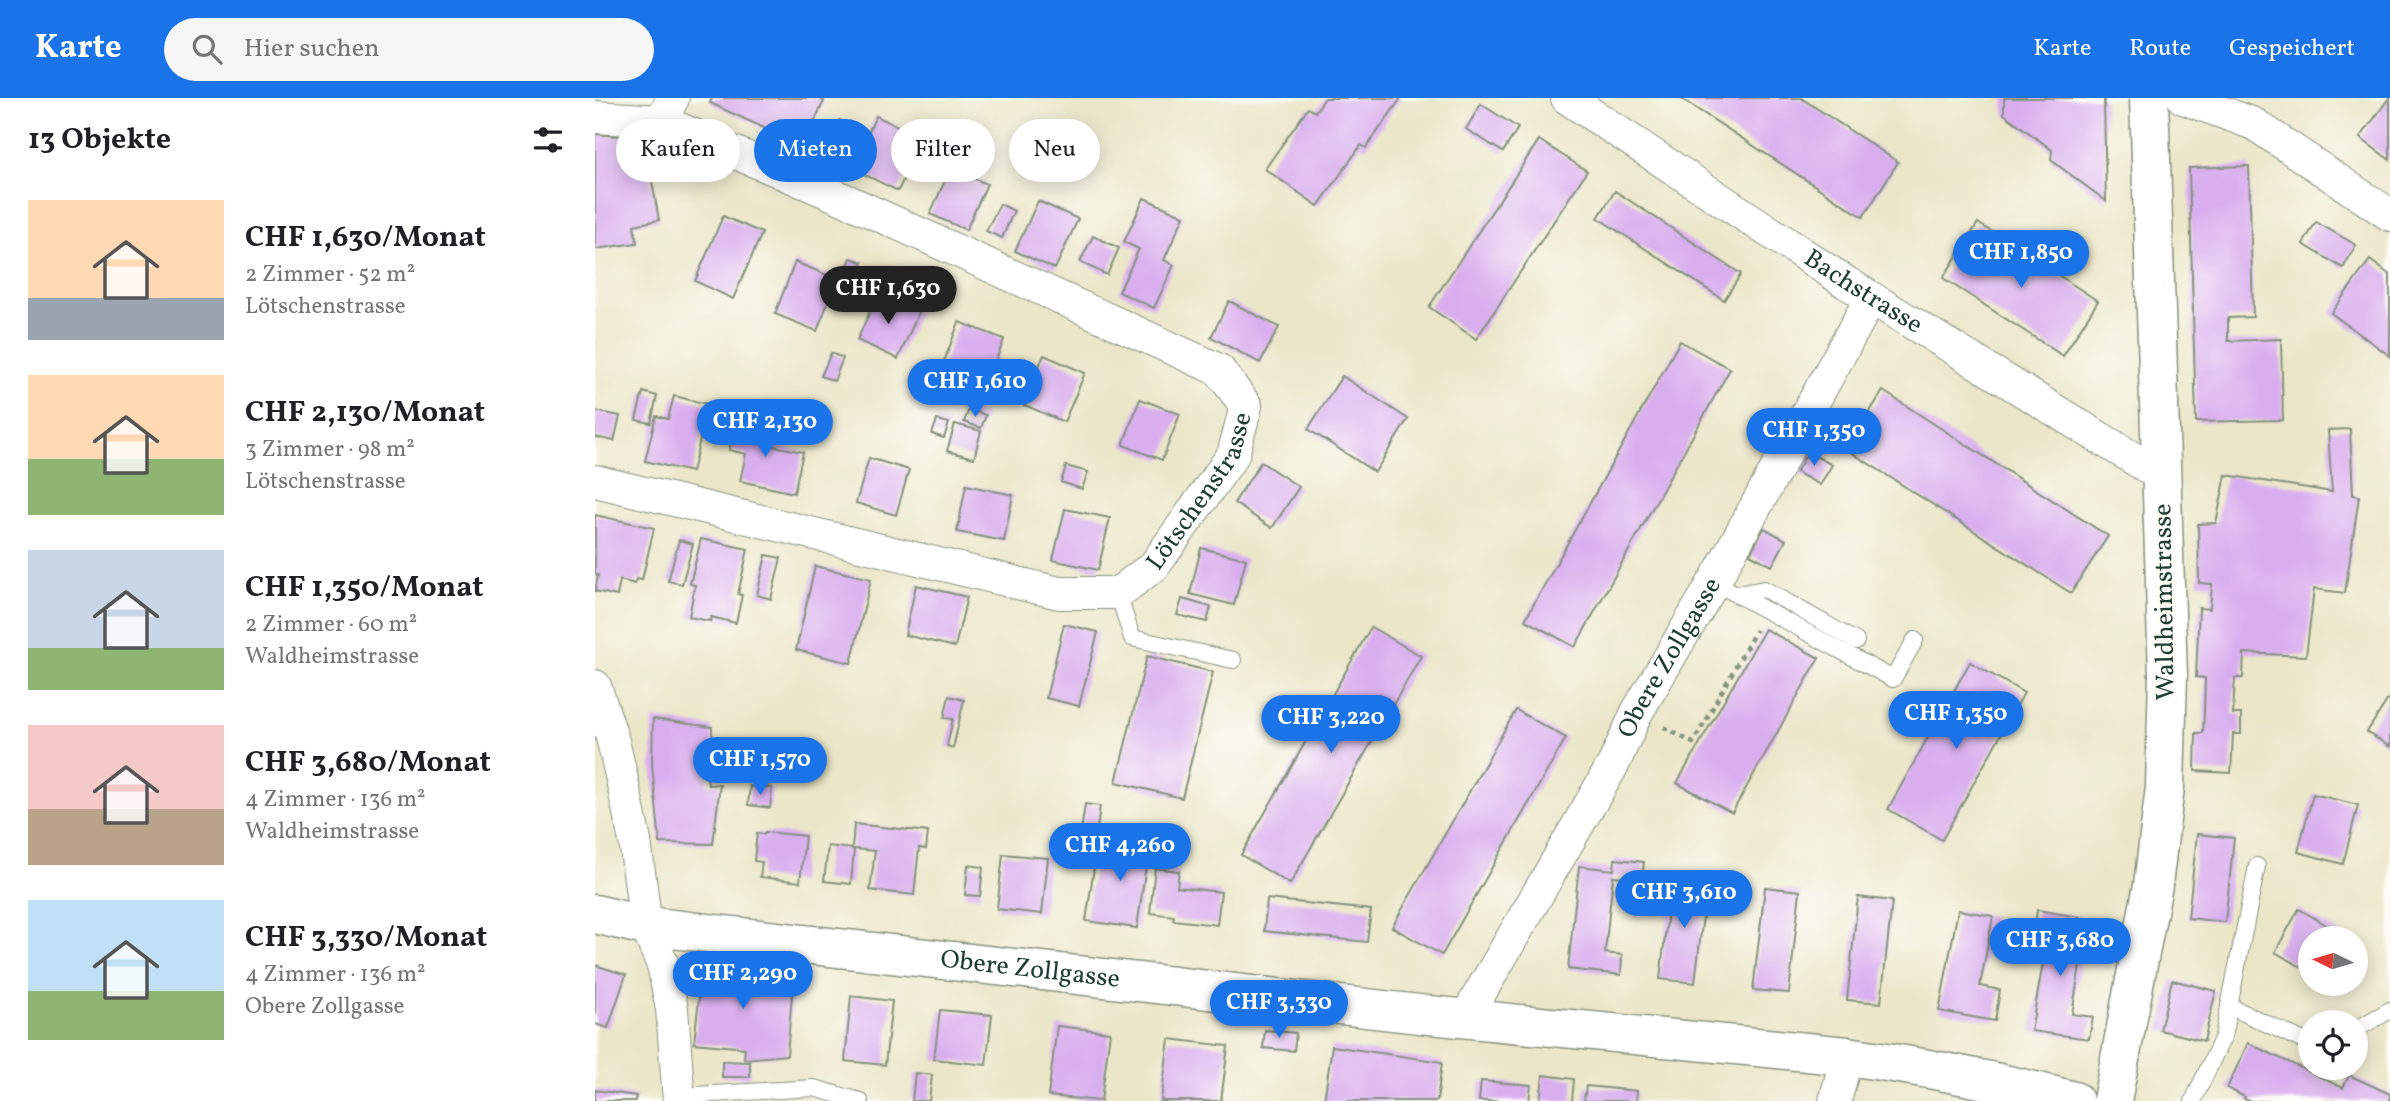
<!DOCTYPE html>
<html lang="de">
<meta charset="utf-8">
<style>
:root{--surface:#fff;--page:#f6f6f6;--text:#202124;--muted:#757577;--accent:#1a73e8}
body{margin:0;font-family:Vollkorn,serif;background:var(--page);color:var(--text);height:100vh;display:flex;flex-direction:column;font-size:26px;white-space:nowrap}
*{box-sizing:border-box;margin:0}
p{font-size:23px;color:var(--muted)}
.icon{flex:none;width:38px;height:38px;fill:none;stroke:currentColor;stroke-width:2;stroke-linecap:round;stroke-linejoin:round}
.map{position:relative;flex:1;overflow:hidden}
.sheet{display:flex;flex-direction:column;background:var(--surface);width:595px}
.sheet>*{flex:none}
.banner{position:absolute;left:21px;top:21px;width:665px;height:63px;display:flex;gap:14px}
.needle{width:46px;rotate:275deg}
.tools{position:absolute;left:1703px;top:828px;display:grid;gap:14px}
.tools a{display:grid;place-items:center;width:70px;height:70px;border-radius:50%;background:var(--surface);box-shadow:0 4px 18px #0003;font-size:35px}
.price{position:absolute;translate:-50% -60px;padding:0 16px;border-radius:24px;background:var(--accent);color:#fff;font-size:23px;line-height:46px;filter:drop-shadow(0 2px 4px #0008)}
.price::after{content:'';position:absolute;left:50%;top:42px;width:21px;height:16px;margin-left:-10px;background:inherit;clip-path:polygon(0 0,100% 0,50% 100%)}
.price.active{background:#222;color:#fff}
ul{padding:0;list-style:none}
li{display:flex;align-items:center;gap:21px;height:175px;padding:0 28px}
li span{display:grid;place-items:center;flex:none;width:196px;height:140px;border-radius:0px;color:#555}
li>.icon{margin-inline-start:auto}
span .icon{width:84px;height:84px;fill:#fffc;stroke-width:1}
li b{font-size:30px}
h2{display:flex;justify-content:space-between;align-items:center;height:84px;padding:0 28px;font-size:30px}
.tag{padding:0 24px;border-radius:32px;background:var(--surface);box-shadow:0 4px 18px #0003;font-size:24px;line-height:63px}
.tag.active{background:var(--accent);color:#fff}
header{display:flex;align-items:center;gap:42px;box-sizing:border-box;height:98px;padding:0 35px;background:var(--accent);color:#fff}
header strong{font-size:33px}
nav{display:flex;gap:38px;margin-inline-start:auto;font-size:24px}
.search{width:490px;height:63px;background:var(--page);display:flex;align-items:center;gap:18px;box-sizing:border-box;padding:0 24px;border-radius:38px;color:var(--muted);font-size:26px}
main{display:flex;flex:1;min-height:0}
.map>svg:first-child{display:block}
.building{fill:#d9aeef}
.lines{fill:none;stroke-linecap:round;stroke-linejoin:round}
.service-casing{stroke:#85927e;stroke-width:18}
.minor-casing{stroke:#85927e;stroke-width:34}
.tertiary-casing{stroke:#85927e;stroke-width:41}
.path{stroke:#85927e;stroke-width:4.5;stroke-dasharray:5 5;stroke-linecap:butt}
.service{stroke:#fff;stroke-width:16}
.minor{stroke:#fff;stroke-width:32}
.tertiary{stroke:#fff;stroke-width:38}
.labels{text-anchor:middle;dominant-baseline:central;stroke-width:6;stroke-linejoin:round;paint-order:stroke}
.street-label{font-size:26px;fill:#1f3d34;stroke:#fdfcf7}
</style>
<header>
<strong>Karte</strong>
<div class="search"><svg class="icon" aria-label="search" viewBox="0 0 24 24"><circle cx="10" cy="10" r="6"/><path d="M15 15l6 6"/></svg>Hier suchen</div>
<nav><a>Karte</a><a>Route</a><a>Gespeichert</a></nav>
</header>
<main>
<section class="sheet">
<h2>13 Objekte<svg class="icon" aria-label="filters" viewBox="0 0 24 24"><path d="M4 7h16M4 17h16"/><circle cx="9" cy="7" r="2"/><circle cx="15" cy="17" r="2"/></svg></h2>
<ul>
<li><span style="background:linear-gradient(#ffd9b3 70%,#9aa5b1 0)"><svg class="icon" aria-label="home" viewBox="0 0 24 24"><path d="M3 11l9-7 9 7M6 9v11h12V9"/></svg></span><div><b>CHF 1,630/Monat</b><p>2 Zimmer · 52 m²</p><p>Lötschenstrasse</p></div></li>
<li><span style="background:linear-gradient(#ffd9b3 60%,#8fb573 0)"><svg class="icon" aria-label="home" viewBox="0 0 24 24"><path d="M3 11l9-7 9 7M6 9v11h12V9"/></svg></span><div><b>CHF 2,130/Monat</b><p>3 Zimmer · 98 m²</p><p>Lötschenstrasse</p></div></li>
<li><span style="background:linear-gradient(#c9d6e8 70%,#8fb573 0)"><svg class="icon" aria-label="home" viewBox="0 0 24 24"><path d="M3 11l9-7 9 7M6 9v11h12V9"/></svg></span><div><b>CHF 1,350/Monat</b><p>2 Zimmer · 60 m²</p><p>Waldheimstrasse</p></div></li>
<li><span style="background:linear-gradient(#f6c9c9 60%,#b9a48a 0)"><svg class="icon" aria-label="home" viewBox="0 0 24 24"><path d="M3 11l9-7 9 7M6 9v11h12V9"/></svg></span><div><b>CHF 3,680/Monat</b><p>4 Zimmer · 136 m²</p><p>Waldheimstrasse</p></div></li>
<li><span style="background:linear-gradient(#bfe0f5 65%,#8fb573 0)"><svg class="icon" aria-label="home" viewBox="0 0 24 24"><path d="M3 11l9-7 9 7M6 9v11h12V9"/></svg></span><div><b>CHF 3,330/Monat</b><p>4 Zimmer · 136 m²</p><p>Obere Zollgasse</p></div></li>
</ul>
</section>
<div class="map">
<svg width="1795" height="1003" viewBox="0 0 1795 1003">
<rect width="100%" height="100%" fill="#fdfcf7"/>
<filter id="ink" filterUnits="userSpaceOnUse"><feTurbulence type="fractalNoise" baseFrequency=".0143" numOctaves="2"/><feDisplacementMap in="SourceGraphic" scale="14" xChannelSelector="R" yChannelSelector="G"/><feConvolveMatrix kernelMatrix="1 2 1 2 8 2 1 2 1" color-interpolation-filters="sRGB"/></filter>
<filter id="wash" filterUnits="userSpaceOnUse"><feTurbulence type="fractalNoise" baseFrequency=".00686" numOctaves="4" result="noise"/><feDisplacementMap in="SourceGraphic" scale="28" xChannelSelector="R" yChannelSelector="G"/><feGaussianBlur stdDeviation="1.57" result="paint"/><feColorMatrix in="noise" values="0 0 0 0 0 0 0 0 0 0 0 0 0 0 0 0 0 1.4 0 .05"/><feComposite in="paint" operator="in"/></filter>
<g filter="url(#wash)">
<rect width="100%" height="100%" fill="#ebe6c8"/>
<g id="blocks">
<g class="building">
<polygon points="117,0 223,0 229,3 208,48 115,5"/>
<polygon points="730,0 806,0 771,50 766,47 723,108 670,71 713,10 720,14"/>
<polygon points="1085,0 1206,0 1303,64 1268,119"/>
<polygon points="1409,0 1509,0 1511,103 1456,62 1457,52 1409,16"/>
<polygon points="1794,0 1795,0 1795,62 1765,40"/>
<polygon points="886,6 923,30 908,54 871,31"/>
<polygon points="281,18 328,40 303,93 256,70"/>
<polygon points="244,22 259,29 249,50 234,43"/>
<polygon points="0,36 34,39 39,75 55,72 64,122 39,127 42,145 0,151"/>
<polygon points="944,42 992,73 881,241 834,209"/>
<polygon points="352,52 363,57 357,71 392,86 371,132 335,116 353,76 343,72"/>
<polygon points="1654,68 1658,219 1633,220 1633,243 1686,241 1688,322 1601,324 1594,70"/>
<polygon points="1020,93 1146,176 1129,202 1003,120"/>
<polygon points="549,100 589,118 569,162 579,167 559,210 524,194 544,151 529,144"/>
<polygon points="443,103 483,121 460,171 420,153"/>
<polygon points="405,106 419,113 407,140 391,133"/>
<polygon points="128,118 167,135 138,201 100,183"/>
<polygon points="1721,124 1761,147 1748,170 1708,146"/>
<polygon points="1383,125 1503,203 1468,258 1348,180"/>
<polygon points="498,138 524,150 512,177 485,164"/>
<polygon points="256,160 268,164 259,188 246,183"/>
<polygon points="1775,162 1795,177 1795,258 1736,215"/>
<polygon points="200,164 242,181 222,233 180,216"/>
<polygon points="283,196 324,214 303,261 262,242"/>
<polygon points="634,203 684,229 665,265 616,239"/>
<polygon points="364,224 409,241 387,299 342,282"/>
<polygon points="1085,243 1135,271 980,549 930,522"/>
<polygon points="236,255 248,260 239,283 226,278"/>
<polygon points="449,257 490,275 469,324 427,306"/>
<polygon points="747,278 813,321 780,374 713,331"/>
<polygon points="1288,293 1513,438 1476,495 1251,351"/>
<polygon points="48,294 62,298 56,325 41,322"/>
<polygon points="79,298 121,308 114,335 107,333 97,374 50,363 61,318 73,321"/>
<polygon points="545,301 585,316 567,362 528,347"/>
<polygon points="374,311 391,317 386,330 369,324"/>
<polygon points="0,313 25,318 19,343 0,339"/>
<polygon points="141,320 167,325 163,345 208,354 199,395 145,383 151,356 134,352"/>
<polygon points="342,322 354,325 349,340 337,336"/>
<polygon points="360,326 386,333 379,360 352,353"/>
<polygon points="1755,331 1758,397 1764,398 1750,495 1719,491 1711,558 1649,555 1648,580 1640,580 1638,616 1646,616 1646,636 1638,636 1636,675 1600,673 1601,635 1608,635 1609,615 1610,580 1601,579 1604,510 1615,511 1617,486 1604,485 1603,426 1621,425 1631,377 1737,394 1733,332"/>
<polygon points="1213,354 1237,367 1225,387 1201,374"/>
<polygon points="274,360 314,372 301,417 261,405"/>
<polygon points="666,364 704,389 677,430 639,405"/>
<polygon points="471,368 493,374 487,391 466,384"/>
<polygon points="371,387 418,397 409,443 362,434"/>
<polygon points="470,411 515,420 503,472 458,462"/>
<polygon points="0,417 59,430 47,482 41,481 40,486 25,482 22,498 0,493 3,477 0,476"/>
<polygon points="1169,430 1191,442 1177,468 1155,456"/>
<polygon points="106,441 153,451 143,496 147,497 141,525 116,519 115,523 94,519 100,487 95,486"/>
<polygon points="84,442 98,446 87,486 73,483"/>
<polygon points="606,450 651,461 639,507 595,496"/>
<polygon points="171,457 186,460 176,501 162,497"/>
<polygon points="220,468 276,481 256,565 201,552"/>
<polygon points="321,487 372,499 360,549 310,537"/>
<polygon points="587,501 616,509 612,524 582,517"/>
<polygon points="469,526 503,534 484,608 451,600"/>
<polygon points="776,529 826,558 695,786 646,757"/>
<polygon points="1170,531 1224,560 1137,715 1082,685"/>
<polygon points="552,558 618,574 587,700 521,684"/>
<polygon points="1375,564 1429,595 1347,742 1293,711"/>
<polygon points="354,598 369,602 358,650 352,648 358,621 349,620"/>
<polygon points="1795,598 1795,649 1772,634"/>
<polygon points="921,612 971,640 847,857 797,829"/>
<polygon points="58,621 117,629 118,664 111,665 113,687 125,686 118,746 65,745 57,667"/>
<polygon points="155,688 177,690 175,710 153,707"/>
<polygon points="1718,696 1763,707 1748,766 1703,754"/>
<polygon points="490,706 505,708 498,763 482,761"/>
<polygon points="259,726 333,734 331,751 324,750 319,797 275,792 280,753 259,751 256,786 229,783 233,748 257,751"/>
<polygon points="170,734 210,738 205,784 165,779 167,764 159,763 162,735 169,736"/>
<polygon points="519,734 555,739 542,830 491,823 500,763 515,765"/>
<polygon points="1602,736 1639,740 1630,824 1593,820"/>
<polygon points="408,756 453,760 447,816 402,811"/>
<polygon points="1020,761 1049,764 1047,781 1018,778 1010,855 1027,857 1026,877 973,871 984,768 1019,772"/>
<polygon points="373,767 388,769 385,798 370,797"/>
<polygon points="560,770 584,773 582,789 626,794 622,827 578,822 579,818 555,815"/>
<polygon points="1077,779 1112,783 1100,885 1065,881"/>
<polygon points="1170,789 1205,793 1194,895 1158,892"/>
<polygon points="1263,799 1297,803 1286,905 1252,902"/>
<polygon points="672,801 776,812 772,844 669,833"/>
<polygon points="1704,811 1747,836 1744,840 1715,840 1715,874 1680,854"/>
<polygon points="1363,812 1398,818 1385,888 1405,892 1400,923 1344,913"/>
<polygon points="1442,812 1485,819 1483,835 1490,837 1477,916 1498,919 1494,941 1436,933 1454,831 1440,829"/>
<polygon points="108,864 156,869 155,880 198,884 192,957 149,961 150,950 99,945"/>
<polygon points="0,867 31,877 13,930 0,926"/>
<polygon points="1577,882 1621,893 1609,943 1565,932"/>
<polygon points="256,898 297,903 290,967 250,963"/>
<polygon points="345,912 397,917 391,967 339,961"/>
<polygon points="462,928 515,934 506,1003 453,998"/>
<polygon points="670,932 701,935 699,953 668,950"/>
<polygon points="574,941 633,948 626,1003 566,1003"/>
<polygon points="1653,945 1748,990 1754,977 1795,996 1795,1003 1654,1003 1649,1001 1650,999 1632,990"/>
<polygon points="737,948 847,964 842,1003 729,1003"/>
<polygon points="127,963 155,964 155,979 127,979"/>
<polygon points="320,975 337,977 334,1003 317,1003"/>
<polygon points="948,977 979,981 977,1003 945,1003"/>
<polygon points="886,983 936,987 934,1003 884,1003"/>
<polygon points="991,988 1042,993 1041,1003 989,1003"/>
<polygon points="0,992 41,998 40,1003 0,1003"/>
</g>
</g>
</g>
<g filter="url(#ink)">
<use href="#blocks" fill-opacity="0" stroke="#85927e" stroke-width="2"/>
<g class="lines">
<defs>
<g id="service">
<polyline points="1119,484 1298,581 1320,542"/>
<polyline points="523,495 537,540 638,562"/>
<polyline points="1142,496 1169,491 1261,543"/>
<polyline points="1634,908 1715,946"/>
<polyline points="1760,932 1795,912"/>
<polyline points="84,998 219,990 265,1003"/>
<polyline points="1598,1003 1628,939 1662,768"/>
</g>
<g id="minor">
<path id="s1" d="M972 0 1252 185 1567 378"/>
<polyline points="1588,0 1659,26 1795,117"/>
<polyline points="0,19 66,23 78,0"/>
<path id="s2" d="M0 383 464 495H523L559 468 638 357 651 308 624 272 244 99 66 23"/>
<polyline points="0,588 17,639 26,677 40,743 51,828 68,867 77,911 84,1003"/>
<path id="s3" d="M871 919 1019 665 1042 614 1119 484 1276 200"/>
<polyline points="1240,1003 1252,958"/>
</g>
<g id="tertiary">
<path id="s4" d="M0 816 51 828 824 916 1252 958C1329 969 1404 983 1479 1003"/>
<polyline points="1517,1003 1558,787 1570,689 1573,577 1554,0"/>
</g>
</defs>
<use href="#service" class="service-casing"/>
<use href="#minor" class="minor-casing"/>
<use href="#tertiary" class="tertiary-casing"/>
<polyline class="path" points="1069,629 1098,645 1161,532"/>
<use href="#service" class="service"/>
<use href="#minor" class="minor"/>
<use href="#tertiary" class="tertiary"/>
</g>
</g>
<g class="labels">
<g class="street-label">
<text stroke="none"><textPath href="#s1" startOffset="354">Bachstrasse</textPath></text>
<text stroke="none"><textPath href="#s2" startOffset="670">Lötschenstrasse</textPath></text>
<text transform="translate(1570 504) rotate(-91)">Waldheimstrasse</text>
<text stroke="none"><textPath href="#s3" startOffset="413">Obere Zollgasse</textPath></text>
<text stroke="none"><textPath href="#s4" startOffset="439">Obere Zollgasse</textPath></text>
</g>
</g>
</svg>
<div class="tools">
<a><svg class="needle" viewBox="-14 -14 28 28"><path d="M0-13l5 13h-10z" fill="#e53935"/><path d="M0 13l5-13h-10z" fill="#757577"/></svg></a>
<a><svg class="icon" aria-label="locate" viewBox="0 0 24 24"><circle cx="12" cy="12" r="6"/><path d="M12 2v4M12 18v4M2 12h4M18 12h4"/></svg></a>
</div>
<b class="price" style="left:1426px;top:192px">CHF 1,850</b>
<b class="price active" style="left:293px;top:228px">CHF 1,630</b>
<b class="price" style="left:380px;top:321px">CHF 1,610</b>
<b class="price" style="left:170px;top:361px">CHF 2,130</b>
<b class="price" style="left:1219px;top:370px">CHF 1,350</b>
<b class="price" style="left:1361px;top:653px">CHF 1,350</b>
<b class="price" style="left:736px;top:657px">CHF 3,220</b>
<b class="price" style="left:165px;top:699px">CHF 1,570</b>
<b class="price" style="left:525px;top:785px">CHF 4,260</b>
<b class="price" style="left:1089px;top:832px">CHF 3,610</b>
<b class="price" style="left:1465px;top:880px">CHF 3,680</b>
<b class="price" style="left:148px;top:913px">CHF 2,290</b>
<b class="price" style="left:684px;top:942px">CHF 3,330</b>
<div class="banner">
<a class="tag">Kaufen</a>
<a class="tag active">Mieten</a>
<a class="tag">Filter</a>
<a class="tag">Neu</a>
</div>
</div>
</main>
